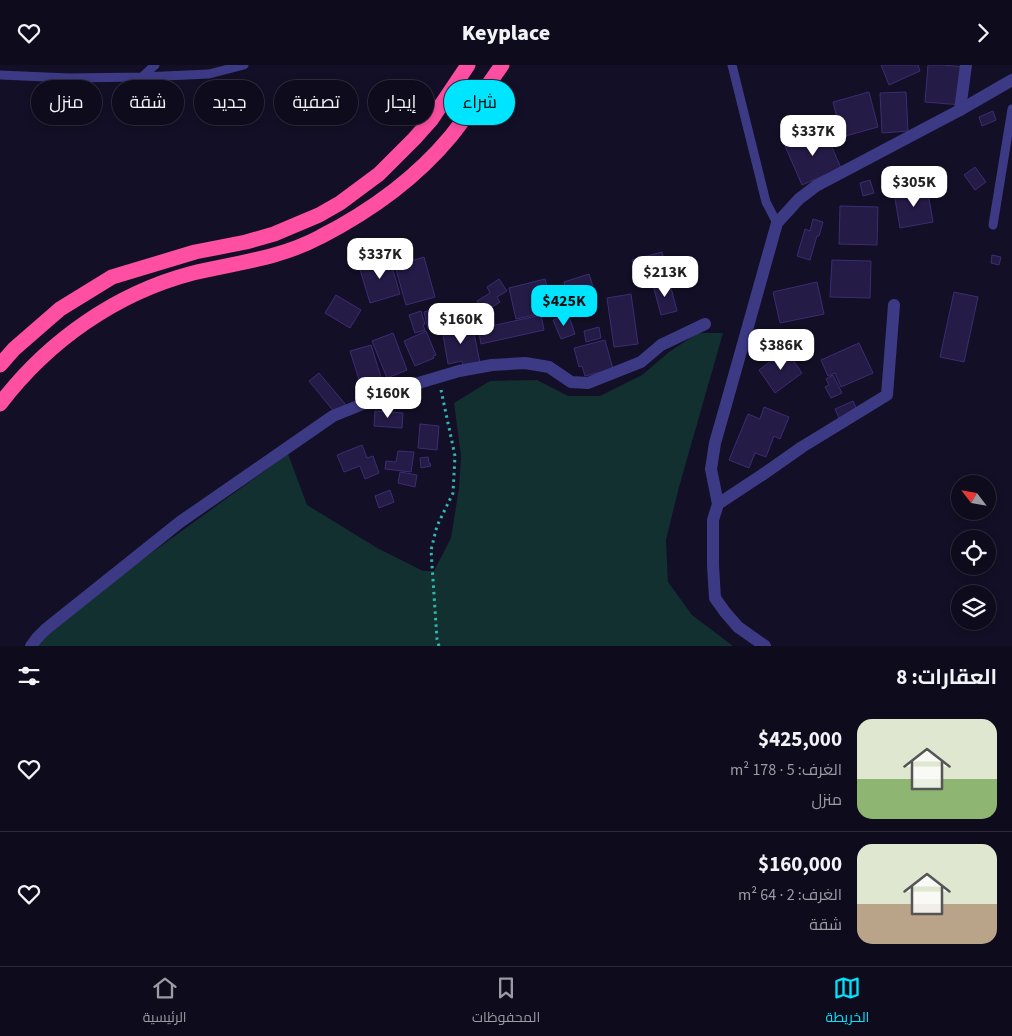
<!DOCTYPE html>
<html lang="ar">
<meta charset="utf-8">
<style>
:root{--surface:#0e0b1c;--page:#1c1929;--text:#f1f3f6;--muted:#9b9ba3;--line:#2e2b3b;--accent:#00e5ff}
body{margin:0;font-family:"Source Sans 3",Cairo,sans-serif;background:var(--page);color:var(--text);direction:rtl;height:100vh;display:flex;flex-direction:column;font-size:19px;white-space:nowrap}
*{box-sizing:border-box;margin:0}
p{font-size:16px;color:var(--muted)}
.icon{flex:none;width:28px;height:28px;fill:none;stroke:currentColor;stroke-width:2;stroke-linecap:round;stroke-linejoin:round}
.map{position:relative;height:581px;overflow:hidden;direction:ltr}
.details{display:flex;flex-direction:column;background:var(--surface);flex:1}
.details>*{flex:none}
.banner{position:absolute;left:15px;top:15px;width:500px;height:45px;direction:rtl;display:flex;gap:10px}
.needle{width:32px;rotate:301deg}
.fabs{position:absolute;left:951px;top:410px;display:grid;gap:10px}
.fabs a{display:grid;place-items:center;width:45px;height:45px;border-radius:50%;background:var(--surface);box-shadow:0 2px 8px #0003,0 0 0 1px var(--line);font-size:25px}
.price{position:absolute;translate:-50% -42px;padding:0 11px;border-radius:10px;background:#fff;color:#222;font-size:16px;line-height:32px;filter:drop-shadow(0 1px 2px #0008)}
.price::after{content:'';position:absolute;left:50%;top:30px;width:15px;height:11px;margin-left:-8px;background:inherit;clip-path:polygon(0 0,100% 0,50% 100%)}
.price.current{background:var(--accent);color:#111}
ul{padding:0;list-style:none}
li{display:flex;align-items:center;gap:15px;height:125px;padding:0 15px}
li+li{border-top:1px solid var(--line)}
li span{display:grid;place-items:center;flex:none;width:140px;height:100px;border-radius:15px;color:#555}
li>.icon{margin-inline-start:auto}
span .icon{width:60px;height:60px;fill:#fffc;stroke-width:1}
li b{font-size:21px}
h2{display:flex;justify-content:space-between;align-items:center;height:60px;padding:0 15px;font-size:21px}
.chip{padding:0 18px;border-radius:22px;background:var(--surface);box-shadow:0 2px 8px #0003,0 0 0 1px var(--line);font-size:18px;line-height:45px}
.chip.current{background:var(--accent);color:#111}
header{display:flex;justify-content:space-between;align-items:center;height:65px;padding:0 15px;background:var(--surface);font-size:22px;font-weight:800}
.menu{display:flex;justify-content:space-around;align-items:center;height:70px;border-top:1px solid var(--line);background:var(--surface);font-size:14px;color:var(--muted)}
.menu a{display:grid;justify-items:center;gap:2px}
.menu .current{color:var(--accent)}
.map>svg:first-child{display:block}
.green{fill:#12302f}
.building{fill:#241b47;stroke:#3b2d73}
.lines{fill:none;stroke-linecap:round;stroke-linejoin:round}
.path{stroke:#2fb8b0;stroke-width:3;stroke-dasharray:2.5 4;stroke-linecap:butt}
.lane{stroke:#3d3a85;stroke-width:9}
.street{stroke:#3d3a85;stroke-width:12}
.highway{stroke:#ff4fa3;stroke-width:15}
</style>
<header><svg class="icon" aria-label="forward" viewBox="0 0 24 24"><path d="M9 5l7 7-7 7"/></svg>Keyplace<svg class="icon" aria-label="heart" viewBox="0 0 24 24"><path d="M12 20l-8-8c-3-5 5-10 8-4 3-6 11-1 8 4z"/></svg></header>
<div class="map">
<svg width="1012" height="581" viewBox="0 0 1012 581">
<rect width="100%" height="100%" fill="#130f26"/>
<polygon class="green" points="698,268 723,268 679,422 666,475 668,517 692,550 733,581 29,581 78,541 288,389 307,440 379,484 423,506 434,506 451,473 459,423 461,391 454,338 490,316 537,315 568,331 600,331 642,310 669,287"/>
<g class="building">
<polygon points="881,0 918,0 920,6 889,20"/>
<polygon points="928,0 943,0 966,2 962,40 925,37"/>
<polygon points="869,27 878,62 842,72 833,37"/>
<polygon points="906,27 908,66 882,68 880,28"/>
<polygon points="993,46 996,55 982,61 979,52"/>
<polygon points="824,64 841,103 802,120 785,81"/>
<polygon points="975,102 986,117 975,125 964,110"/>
<polygon points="870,115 874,128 863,131 860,118"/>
<polygon points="927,122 933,157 900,163 894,128"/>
<polygon points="840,141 878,142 877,180 839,179"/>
<polygon points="813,154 823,157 819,171 817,171 810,195 797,191 805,164 810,166"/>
<polygon points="662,187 666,201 636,210 632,195"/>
<polygon points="992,190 1001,192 999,200 991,198"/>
<polygon points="389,192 400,229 370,238 359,201"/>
<polygon points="424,192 435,232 406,240 395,201"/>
<polygon points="832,195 871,196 870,233 830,232"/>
<polygon points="589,209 596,231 571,239 564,217"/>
<polygon points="499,214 507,226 497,232 500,237 484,247 477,236 490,228 487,222"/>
<polygon points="545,214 550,234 535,237 538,249 516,254 509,223"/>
<polygon points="669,215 677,246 661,250 653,220"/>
<polygon points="817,217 824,249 780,258 773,227"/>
<polygon points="954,227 978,232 964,297 940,292"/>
<polygon points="631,229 638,279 614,282 607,233"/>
<polygon points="336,230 361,245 350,263 325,248"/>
<polygon points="440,242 444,258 428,263 424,247"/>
<polygon points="421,246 425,259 423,260 425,265 415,268 409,250"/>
<polygon points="568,249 575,269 561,274 553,255"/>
<polygon points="541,250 544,265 481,279 478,264"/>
<polygon points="472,258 480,298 463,301 462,296 448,299 442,264"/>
<polygon points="599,262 601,273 586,277 584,266"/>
<polygon points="426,266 436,290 433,291 434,293 415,301 404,276"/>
<polygon points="393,268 407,305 387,313 372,276"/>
<polygon points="605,275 613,304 585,311 582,301 579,302 574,283"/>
<polygon points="859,278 873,308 841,322 835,308 828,311 821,295"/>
<polygon points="371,280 382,315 374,317 375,320 362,324 350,286"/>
<polygon points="786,285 802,308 775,328 759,305"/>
<polygon points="319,308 346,340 336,349 309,316"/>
<polygon points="833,310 842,328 831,333 825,322 829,320 826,314"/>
<polygon points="853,336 857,345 839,353 835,344"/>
<polygon points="764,342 789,352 780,374 774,371 766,392 755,388 749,403 729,395 748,349 760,354"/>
<polygon points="375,346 403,348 402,363 374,361"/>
<polygon points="420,359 439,361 437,385 418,383"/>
<polygon points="362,380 367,393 373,391 379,408 365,414 360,401 344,407 337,390"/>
<polygon points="398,386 414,387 411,407 385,404 386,396 396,397"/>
<polygon points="428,392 429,398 430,398 431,401 421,403 420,393"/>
<polygon points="400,407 417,410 415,422 398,418"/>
<polygon points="390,425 394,437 379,443 375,431"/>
</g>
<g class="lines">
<polyline class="path" points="439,581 437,574 431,485 437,461 453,428 455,391 441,325"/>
<g class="lane">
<polyline points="732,0 766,137 777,158"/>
<polyline points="0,10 69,13 142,12 155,0"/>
<polyline points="142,12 209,9 244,0"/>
<polyline points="993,160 1012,44"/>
</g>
<g class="street">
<polyline points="960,45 966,0"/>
<polyline points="718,439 762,410 802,382 887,330 894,240"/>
<polyline points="31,581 37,573 46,564 180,457 333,351 405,322 459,306 492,300 525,298 549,302 571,317 588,318 641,297 661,280 705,259"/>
<polyline points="765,581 738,562 725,547 715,533 713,500 713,455 718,439 711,404 715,378 725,343 777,158 799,134 816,121 960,45 1012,15"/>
</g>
<g class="highway">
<polyline points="0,300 14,284 60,244 112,212 195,187 246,177 274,169 319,150 340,138 379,109 414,74 431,55 468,0"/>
<path d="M0 339C48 276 116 228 193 208 236 198 281 193 320 172 369 147 416 113 451 71 469 48 485 24 502 0"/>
</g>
</g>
</svg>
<div class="fabs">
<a><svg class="needle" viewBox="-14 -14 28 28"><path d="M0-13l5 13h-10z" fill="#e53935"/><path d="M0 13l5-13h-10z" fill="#9b9ba3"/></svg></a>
<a><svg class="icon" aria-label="locate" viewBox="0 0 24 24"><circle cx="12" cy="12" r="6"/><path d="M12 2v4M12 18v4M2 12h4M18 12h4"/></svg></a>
<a><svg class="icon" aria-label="layers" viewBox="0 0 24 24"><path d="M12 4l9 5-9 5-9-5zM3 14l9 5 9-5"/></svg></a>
</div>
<b class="price" style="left:813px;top:92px">$337K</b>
<b class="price" style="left:914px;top:143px">$305K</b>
<b class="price" style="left:380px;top:215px">$337K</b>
<b class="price" style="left:665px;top:233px">$213K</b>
<b class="price current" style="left:564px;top:262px">$425K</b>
<b class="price" style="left:461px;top:280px">$160K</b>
<b class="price" style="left:781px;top:306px">$386K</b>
<b class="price" style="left:388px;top:354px">$160K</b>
<div class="banner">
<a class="chip current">شراء</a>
<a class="chip">إيجار</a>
<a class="chip">تصفية</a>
<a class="chip">جديد</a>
<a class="chip">شقة</a>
<a class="chip">منزل</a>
</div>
</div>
<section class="details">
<h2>العقارات: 8<svg class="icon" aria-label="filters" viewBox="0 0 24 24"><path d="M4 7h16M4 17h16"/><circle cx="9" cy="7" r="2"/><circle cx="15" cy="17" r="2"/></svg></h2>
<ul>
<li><span style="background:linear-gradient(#dfe7d0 60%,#8fb573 0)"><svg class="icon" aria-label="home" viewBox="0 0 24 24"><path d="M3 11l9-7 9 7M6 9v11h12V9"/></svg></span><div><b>$425,000</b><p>الغرف: 5 · 178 m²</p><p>منزل</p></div><svg class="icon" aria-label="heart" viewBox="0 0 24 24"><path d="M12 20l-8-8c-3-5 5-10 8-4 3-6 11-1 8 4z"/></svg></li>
<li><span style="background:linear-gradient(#dfe7d0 60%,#b9a48a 0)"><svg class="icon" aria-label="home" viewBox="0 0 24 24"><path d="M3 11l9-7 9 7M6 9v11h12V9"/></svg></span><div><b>$160,000</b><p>الغرف: 2 · 64 m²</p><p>شقة</p></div><svg class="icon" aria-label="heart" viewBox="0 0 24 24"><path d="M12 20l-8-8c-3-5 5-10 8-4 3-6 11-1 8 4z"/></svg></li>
</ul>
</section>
<nav class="menu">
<a class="current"><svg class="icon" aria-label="map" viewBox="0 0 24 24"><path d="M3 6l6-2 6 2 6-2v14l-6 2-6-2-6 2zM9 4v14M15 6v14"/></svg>الخريطة</a>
<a><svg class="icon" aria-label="saved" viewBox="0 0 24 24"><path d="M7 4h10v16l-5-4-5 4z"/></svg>المحفوظات</a>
<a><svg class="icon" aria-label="home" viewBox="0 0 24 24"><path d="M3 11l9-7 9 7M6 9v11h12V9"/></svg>الرئيسية</a>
</nav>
